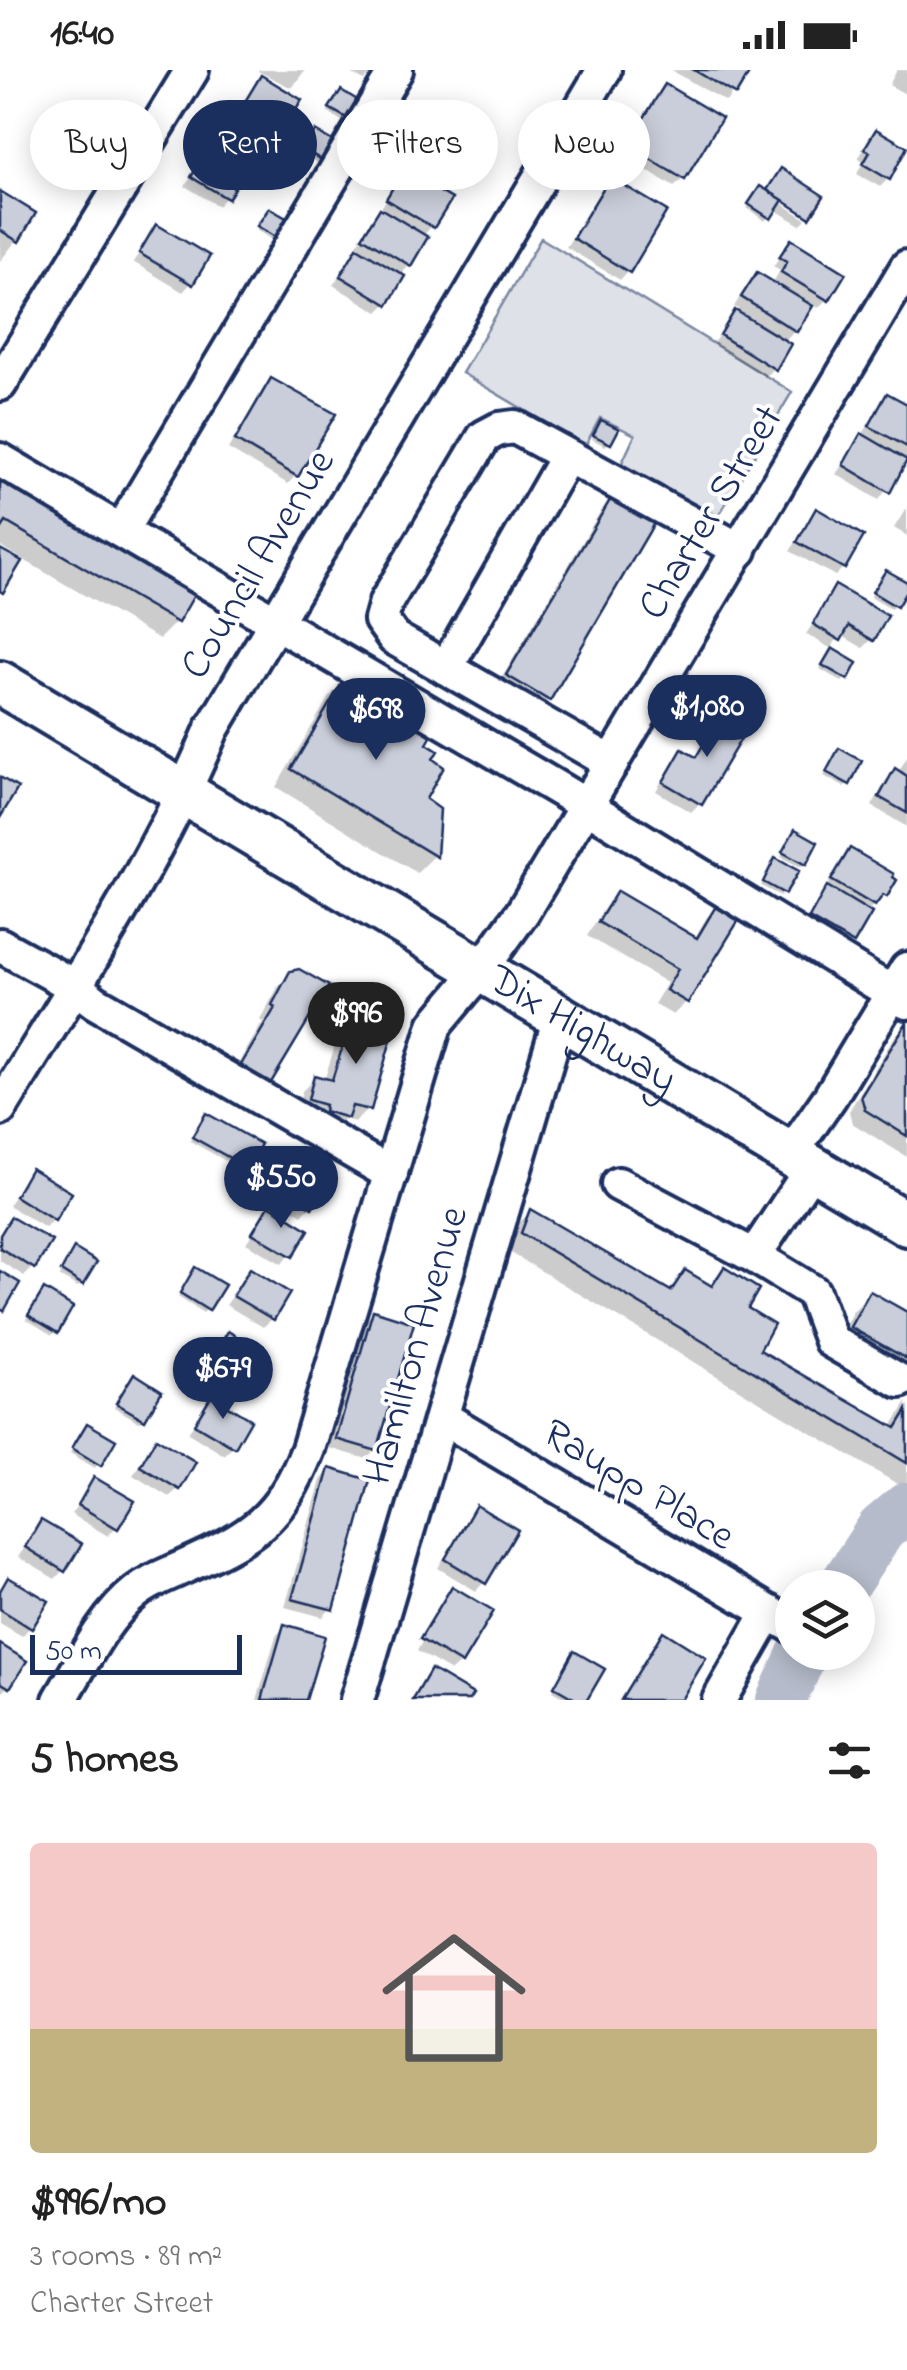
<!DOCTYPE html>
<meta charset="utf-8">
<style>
:root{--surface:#fff;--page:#f6f6f6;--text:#222;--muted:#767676;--line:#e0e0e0;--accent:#1b2f5e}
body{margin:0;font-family:"Indie Flower",sans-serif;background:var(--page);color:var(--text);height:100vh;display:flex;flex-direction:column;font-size:38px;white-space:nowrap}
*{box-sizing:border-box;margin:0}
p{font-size:32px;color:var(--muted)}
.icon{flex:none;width:55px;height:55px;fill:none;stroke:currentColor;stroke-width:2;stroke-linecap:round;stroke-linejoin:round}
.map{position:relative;height:1630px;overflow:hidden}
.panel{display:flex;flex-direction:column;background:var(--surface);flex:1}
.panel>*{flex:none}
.guide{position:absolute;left:30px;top:30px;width:848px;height:90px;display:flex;gap:20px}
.tools{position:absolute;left:775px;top:1500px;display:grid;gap:20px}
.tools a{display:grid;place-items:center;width:100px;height:100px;border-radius:50%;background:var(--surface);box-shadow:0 5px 25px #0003;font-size:50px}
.scale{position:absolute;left:30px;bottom:25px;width:212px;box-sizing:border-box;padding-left:10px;border:5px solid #1b2f5e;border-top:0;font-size:28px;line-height:35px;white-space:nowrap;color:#1b2f5e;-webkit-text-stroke:8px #fff;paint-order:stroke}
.price{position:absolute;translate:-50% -85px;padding:0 22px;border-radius:35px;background:var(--accent);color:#fff;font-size:32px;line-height:65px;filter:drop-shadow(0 2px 5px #0008)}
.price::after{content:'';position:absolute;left:50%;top:60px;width:30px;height:22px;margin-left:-15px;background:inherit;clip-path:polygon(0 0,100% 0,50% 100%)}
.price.on{background:#222;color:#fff}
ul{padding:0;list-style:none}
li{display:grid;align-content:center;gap:20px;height:530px;padding:0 30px}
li+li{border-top:2px solid var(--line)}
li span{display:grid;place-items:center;height:310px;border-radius:10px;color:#555}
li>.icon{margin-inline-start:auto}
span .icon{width:180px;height:180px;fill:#fffc;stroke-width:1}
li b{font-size:42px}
h2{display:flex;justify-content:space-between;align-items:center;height:120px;padding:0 30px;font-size:42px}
.chip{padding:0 35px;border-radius:45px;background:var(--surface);box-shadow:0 5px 25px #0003;font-size:35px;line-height:90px}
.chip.on{background:var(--accent);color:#fff}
.status{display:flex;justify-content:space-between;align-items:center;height:70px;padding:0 50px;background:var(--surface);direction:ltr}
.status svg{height:28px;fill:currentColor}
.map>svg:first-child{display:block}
.green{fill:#dee1e7;stroke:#7c88a2;stroke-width:2.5}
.shadow{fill:#0003}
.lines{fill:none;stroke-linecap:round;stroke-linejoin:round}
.river{stroke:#b5bbca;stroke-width:50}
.building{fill:#caceda;stroke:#1b2f5e;stroke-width:2.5}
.minor-casing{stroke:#1b2f5e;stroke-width:40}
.major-casing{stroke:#1b2f5e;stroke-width:50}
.minor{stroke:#fff;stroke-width:32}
.major{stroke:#fff;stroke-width:42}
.labels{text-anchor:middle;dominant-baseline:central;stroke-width:8;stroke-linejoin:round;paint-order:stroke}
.street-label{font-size:42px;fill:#1b2f5e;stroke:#fff}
</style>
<div class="status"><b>16:40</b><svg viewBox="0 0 49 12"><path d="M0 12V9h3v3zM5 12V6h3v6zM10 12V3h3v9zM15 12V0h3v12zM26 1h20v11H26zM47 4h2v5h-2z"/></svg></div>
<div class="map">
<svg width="907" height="1630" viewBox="0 0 907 1630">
<rect width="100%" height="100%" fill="#fff"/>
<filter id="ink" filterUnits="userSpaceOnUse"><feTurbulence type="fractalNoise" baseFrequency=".01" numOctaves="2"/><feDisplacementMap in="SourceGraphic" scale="20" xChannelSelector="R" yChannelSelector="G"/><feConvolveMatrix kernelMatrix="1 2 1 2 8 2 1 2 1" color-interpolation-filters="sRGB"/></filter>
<g filter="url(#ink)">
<polygon class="green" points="541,168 792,322 716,450 621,395 635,365 600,348 585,376 462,303"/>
<g class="shadow">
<polygon points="305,0 292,18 258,1 259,0"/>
<polygon points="345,0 373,0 364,11"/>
<polygon points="671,0 748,0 726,32"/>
<polygon points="897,0 907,0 907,25 889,15"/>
<polygon points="261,8 284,56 275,65 237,42"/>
<polygon points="665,18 683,109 674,117 621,84"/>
<polygon points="337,27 360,35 347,54 327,42"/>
<polygon points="876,62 888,109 880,117 857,104 863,92 858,88"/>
<polygon points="312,68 335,76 321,95 302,83"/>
<polygon points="209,82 226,127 218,136 185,116"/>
<polygon points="782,101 780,132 806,149 800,155 774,139 765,151 747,138 757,123 765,122"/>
<polygon points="404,103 432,156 422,167 409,194 398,205 386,234 378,242 333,215 359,178 356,176"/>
<polygon points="610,110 628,201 620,210 566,177"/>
<polygon points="0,124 17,170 0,191"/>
<polygon points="266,145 289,153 276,172 256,160"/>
<polygon points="157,158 191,213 183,222 133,192"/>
<polygon points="791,172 827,229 818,238 812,234 795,260 783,272 774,298 765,307 713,274 727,251 739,239 734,237 748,213 757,205 772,214 780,200 773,196"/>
<polygon points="272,311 296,405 288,414 228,379 263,319"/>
<polygon points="888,326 907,337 907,390 879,430 836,404"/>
<polygon points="598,356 609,373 605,376 592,369"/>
<polygon points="0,407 176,552 159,569 0,476"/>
<polygon points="613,429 548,630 535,643 495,619 600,442"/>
<polygon points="907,437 907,466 894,458"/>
<polygon points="817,442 843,498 835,506 790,481"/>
<polygon points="883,506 895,535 891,539 870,527"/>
<polygon points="836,519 872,569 863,578 841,565 830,578 806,564"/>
<polygon points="828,585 846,608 842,612 820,599"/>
<polygon points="346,610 424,675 430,690 422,730 438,741 434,786 417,803 276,717 329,627"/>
<polygon points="724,644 700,733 691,742 656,721 674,690 683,682 694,688"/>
<polygon points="836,685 848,713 844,717 824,706"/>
<polygon points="907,687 907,757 872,736 886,710 895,701 898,703"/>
<polygon points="792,765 804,794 800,797 781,787"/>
<polygon points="850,781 885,826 866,842 852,872 843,881 803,857 842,790"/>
<polygon points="772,795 783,823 780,826 761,816"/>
<polygon points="618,824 694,869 707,847 720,834 686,932 673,945 654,934 667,913 587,866 605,837"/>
<polygon points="292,903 325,917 227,1012 263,952 260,950 278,917"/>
<polygon points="354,943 368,1039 355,1052 343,1049 333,1060 296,1043 302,1021 315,1008 324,1011 341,956"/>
<polygon points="907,954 907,1087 852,1053 849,1041 895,966"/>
<polygon points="203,1050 246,1097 242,1100 190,1071"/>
<polygon points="289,1089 310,1136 302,1145 265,1122"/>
<polygon points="32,1102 53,1149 45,1158 8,1135"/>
<polygon points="269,1138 306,1161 282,1194 246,1173"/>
<polygon points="530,1142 667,1222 686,1203 708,1217 724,1200 744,1239 757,1281 891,1358 907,1332 907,1416 904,1418 506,1180 513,1159"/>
<polygon points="11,1150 33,1197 24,1206 0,1191 0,1163"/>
<polygon points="71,1185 81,1214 78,1217 59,1206"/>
<polygon points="251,1201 272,1249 263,1257 226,1235"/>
<polygon points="192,1204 207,1239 203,1243 178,1227"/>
<polygon points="870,1224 907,1245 907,1316 834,1274 853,1241"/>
<polygon points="41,1226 56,1261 52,1265 26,1249"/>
<polygon points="373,1243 375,1380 367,1389 329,1378 365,1252"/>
<polygon points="229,1264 265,1287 241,1320 205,1298"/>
<polygon points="130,1310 143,1349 139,1352 114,1337"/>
<polygon points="211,1329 233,1377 224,1385 188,1363"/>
<polygon points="84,1359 113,1371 95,1398 70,1383"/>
<polygon points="157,1371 178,1419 169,1427 133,1405"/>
<polygon points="329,1401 331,1538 323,1547 285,1537 321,1410"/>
<polygon points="95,1410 116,1457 108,1466 71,1444"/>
<polygon points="477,1438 484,1512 476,1521 438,1498 468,1447"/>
<polygon points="42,1453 63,1500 55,1509 18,1487"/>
<polygon points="9,1510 30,1557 22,1566 0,1553 0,1519"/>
<polygon points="452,1519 460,1593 451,1601 417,1581"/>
<polygon points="284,1557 303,1630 257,1630 276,1566"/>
<polygon points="663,1564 678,1630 620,1630 655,1573"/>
<polygon points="0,1577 8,1617 0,1625"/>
<polygon points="571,1587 585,1630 568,1630 552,1621"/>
</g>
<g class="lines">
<g class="river">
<polyline points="842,1518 881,1459 907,1437"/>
<polyline points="781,1630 803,1582"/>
</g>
</g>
<g class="building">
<polygon points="694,0 751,0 736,25"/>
<polygon points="261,5 302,30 285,58 244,33"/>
<polygon points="665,14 722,48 685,110 627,75"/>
<polygon points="341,20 364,34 352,51 329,38"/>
<polygon points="876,59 907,77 890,110 863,94 870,82 864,79"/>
<polygon points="315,61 339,75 327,93 303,79"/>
<polygon points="208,78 236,95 226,113 235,118 228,129 191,107"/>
<polygon points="781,98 824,126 810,148 767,120"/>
<polygon points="403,100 452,129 434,158 386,129"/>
<polygon points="610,107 667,141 630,203 573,168"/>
<polygon points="760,116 783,130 771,149 748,134"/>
<polygon points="0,121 36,143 19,172 0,160"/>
<polygon points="269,138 293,152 281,170 257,156"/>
<polygon points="380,138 428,167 411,196 362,167"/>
<polygon points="156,154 210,186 193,215 139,183"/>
<polygon points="791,169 846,203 829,231 781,202 787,191 779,187"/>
<polygon points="357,177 405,206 388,235 340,206"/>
<polygon points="757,202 813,236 797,262 741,227"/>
<polygon points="735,240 791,274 776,300 720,265"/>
<polygon points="271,308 336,344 298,407 235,370"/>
<polygon points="887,323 907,334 907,377 869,356"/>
<polygon points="601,350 619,359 611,374 593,365"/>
<polygon points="861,363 907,390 890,423 843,395"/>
<polygon points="0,404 197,520 178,553 6,452 0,461"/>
<polygon points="613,425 656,450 550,631 506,605"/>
<polygon points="816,438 864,466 845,499 797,472"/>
<polygon points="0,479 22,491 3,523 0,521"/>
<polygon points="886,500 907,512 907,520 897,537 872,522"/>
<polygon points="835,515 888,546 874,571 849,556 841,571 813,554"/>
<polygon points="832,578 857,593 848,610 822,595"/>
<polygon points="346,606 435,660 427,674 438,681 433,689 444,697 426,729 440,739 437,787 291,699"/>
<polygon points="723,640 749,655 702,735 663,712 682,679 696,687"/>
<polygon points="839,678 862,691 850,715 826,702"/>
<polygon points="895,698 907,706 907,743 879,727"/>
<polygon points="0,707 18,718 0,748"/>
<polygon points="795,759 818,772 806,795 782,782"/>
<polygon points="850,778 894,804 893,807 897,810 887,827 883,825 875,836 831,810"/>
<polygon points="775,788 799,801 785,824 763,812"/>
<polygon points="827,816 872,843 854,874 809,848"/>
<polygon points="617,821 697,868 719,831 742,845 688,933 666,920 678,899 598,852"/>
<polygon points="299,899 329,916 269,1016 239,998 275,938 272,935 290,901"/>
<polygon points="354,940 396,952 371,1040 352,1036 348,1048 324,1041 325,1035 308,1030 314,1005 332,1010"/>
<polygon points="907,952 907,1066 865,1040 861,1026"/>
<polygon points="206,1043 261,1074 248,1098 192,1067"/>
<polygon points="288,1086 329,1110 312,1138 272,1113"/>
<polygon points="31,1098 72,1123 55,1151 15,1126"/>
<polygon points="269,1135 309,1160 293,1187 252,1163"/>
<polygon points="530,1139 671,1221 685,1200 712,1216 724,1197 759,1219 748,1238 774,1254 760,1280 896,1358 907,1340 907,1393 521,1163"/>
<polygon points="11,1147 52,1171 35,1199 0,1178 0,1165"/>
<polygon points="74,1178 97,1192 83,1215 61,1201"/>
<polygon points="195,1197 225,1215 209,1241 180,1223"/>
<polygon points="250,1198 290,1223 274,1250 233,1226"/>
<polygon points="0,1201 20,1213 4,1241 0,1239"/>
<polygon points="44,1219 73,1237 58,1263 28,1245"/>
<polygon points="870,1221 907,1242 907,1289 850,1257"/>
<polygon points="373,1240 414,1253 377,1381 336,1369"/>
<polygon points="228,1261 268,1286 252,1313 212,1289"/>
<polygon points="134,1303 162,1321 145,1350 116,1333"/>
<polygon points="211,1326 251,1350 235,1378 194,1354"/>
<polygon points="87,1353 116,1370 101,1396 72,1378"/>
<polygon points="156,1368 196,1392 180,1420 140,1396"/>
<polygon points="329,1398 370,1410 334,1540 292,1529"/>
<polygon points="94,1407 135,1431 118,1459 78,1435"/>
<polygon points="476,1435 518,1460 486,1514 445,1489"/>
<polygon points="41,1450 82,1474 65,1502 25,1477"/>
<polygon points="8,1507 49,1531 32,1559 0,1539 0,1521"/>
<polygon points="452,1516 494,1541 462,1594 420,1569"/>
<polygon points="284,1554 325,1566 306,1630 262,1630"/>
<polygon points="663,1561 706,1588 681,1630 621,1630"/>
<polygon points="0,1574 27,1591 10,1618 0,1612"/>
<polygon points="574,1581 605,1599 587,1630 577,1630 554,1617"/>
<polygon points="431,1599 473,1624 469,1630 413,1630"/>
</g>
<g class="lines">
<defs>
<g id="minor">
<polyline points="0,314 192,0"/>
<polyline points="0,390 562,721 907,932"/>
<polyline points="121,461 396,0"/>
<polyline points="446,598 567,386"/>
<polyline points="612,693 394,568 381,550 386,532 484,367 499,359 515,357 740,480"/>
<path d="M0 875C32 894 67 909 95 932L391 1104"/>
<path d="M0 1039C75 915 156 793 212 659L604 0"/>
<polyline points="790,1085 830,1027 907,899"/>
<polyline points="812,1098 754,1186 813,1222 831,1271 900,1311"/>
<polyline points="618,1114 754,1186"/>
<polyline points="442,1347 792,1556"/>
<path d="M60 1630C82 1594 102 1549 136 1522 151 1510 167 1505 184 1497 253 1466 280 1450 308 1379L435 955 481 900 522 843 907 197"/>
<polyline points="357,1630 560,947"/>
<polyline points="719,1630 769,1542"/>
</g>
<g id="major">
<path id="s1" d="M0 613 907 1154"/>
</g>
</defs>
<use href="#minor" class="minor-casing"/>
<use href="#major" class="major-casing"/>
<use href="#minor" class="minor"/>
<use href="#major" class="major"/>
</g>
</g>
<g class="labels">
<g class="street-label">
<text transform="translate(712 443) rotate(-59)">Charter Street</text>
<text transform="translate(259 495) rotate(-59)">Council Avenue</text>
<text stroke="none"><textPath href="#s1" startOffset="678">Dix Highway</textPath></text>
<text transform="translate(417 1276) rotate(-74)">Hamilton Avenue</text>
<text transform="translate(638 1416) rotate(31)">Raupp Place</text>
</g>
</g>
</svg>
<div class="tools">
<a><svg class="icon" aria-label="layers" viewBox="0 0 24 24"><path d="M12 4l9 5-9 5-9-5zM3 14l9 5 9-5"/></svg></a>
</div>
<div class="scale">50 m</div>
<b class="price" style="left:707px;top:690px">$1,080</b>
<b class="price" style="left:376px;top:693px">$698</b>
<b class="price on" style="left:356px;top:997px">$996</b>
<b class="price" style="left:281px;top:1161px">$550</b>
<b class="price" style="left:223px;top:1352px">$679</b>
<div class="guide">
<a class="chip">Buy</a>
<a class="chip on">Rent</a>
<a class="chip">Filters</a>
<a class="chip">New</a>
</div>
</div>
<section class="panel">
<h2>5 homes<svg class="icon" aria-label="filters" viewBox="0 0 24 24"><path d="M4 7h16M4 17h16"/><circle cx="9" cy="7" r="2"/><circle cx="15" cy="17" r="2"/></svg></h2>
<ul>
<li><span style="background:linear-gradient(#f6c9c9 60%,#c2b280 0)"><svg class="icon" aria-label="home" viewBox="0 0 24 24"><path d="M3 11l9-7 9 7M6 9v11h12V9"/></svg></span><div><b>$996/mo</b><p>3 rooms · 89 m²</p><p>Charter Street</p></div></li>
</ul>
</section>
